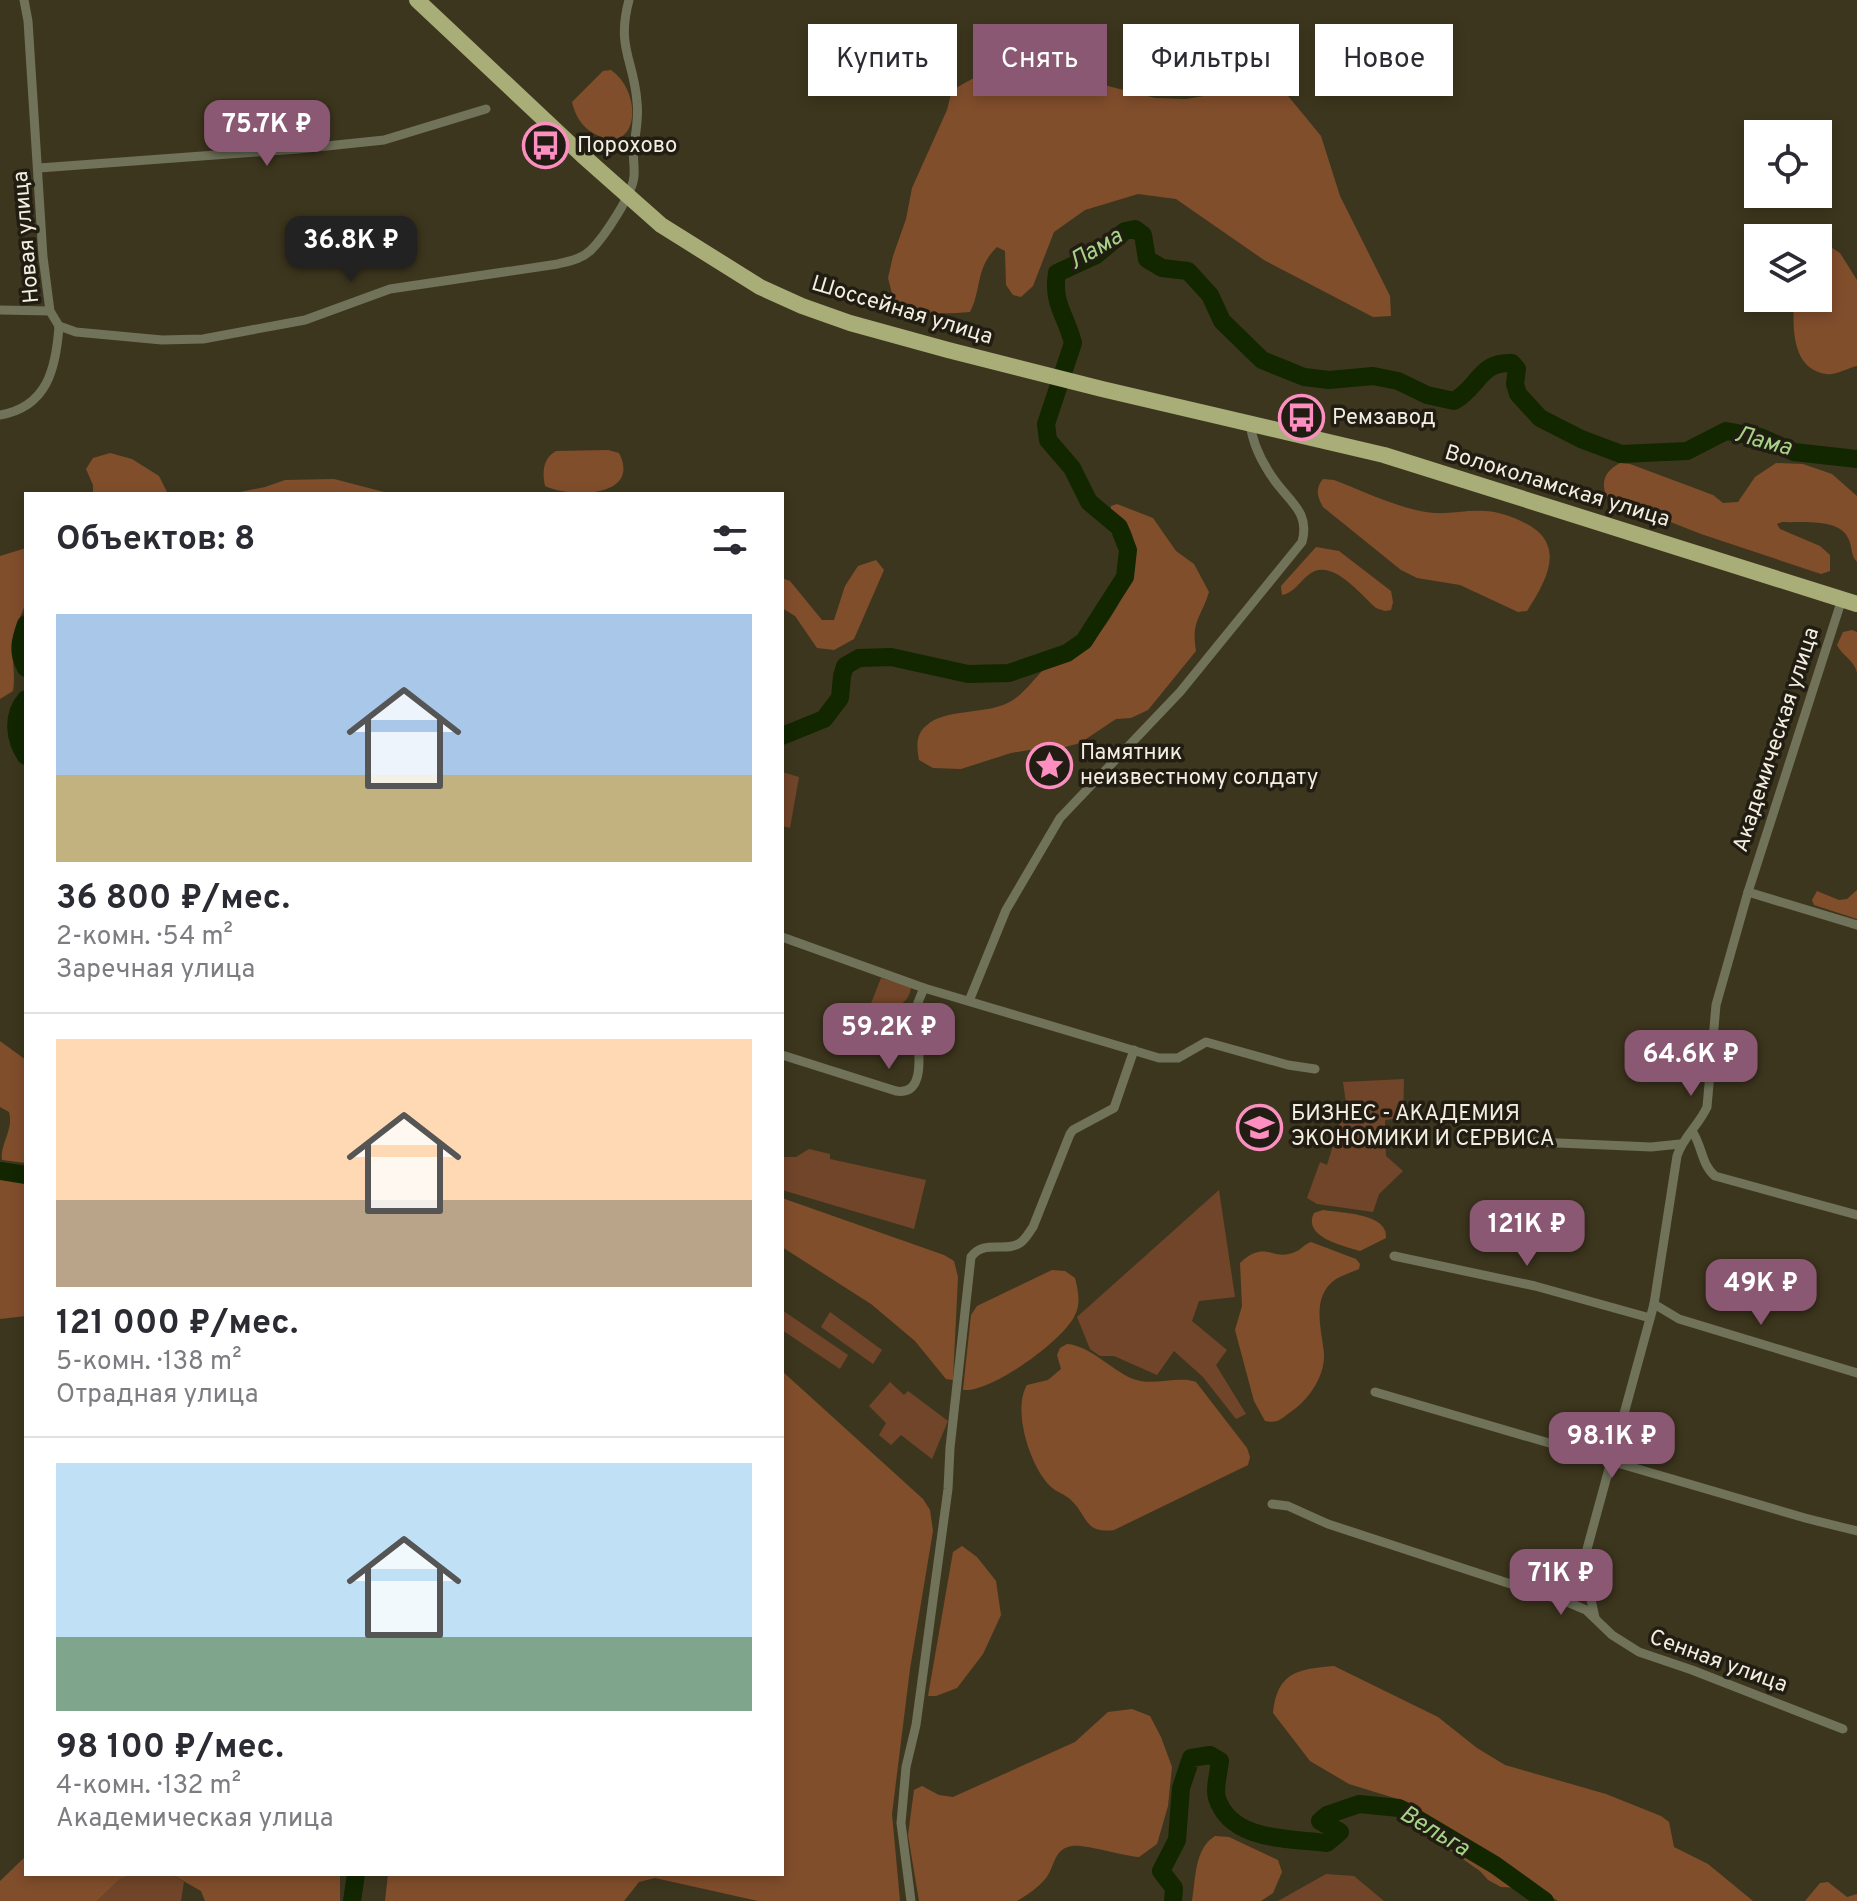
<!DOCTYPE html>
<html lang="ru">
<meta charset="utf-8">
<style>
:root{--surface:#fff;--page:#f7f7f7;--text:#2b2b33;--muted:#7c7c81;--line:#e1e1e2;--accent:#8a5872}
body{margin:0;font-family:Overpass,sans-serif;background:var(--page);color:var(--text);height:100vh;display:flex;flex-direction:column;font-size:30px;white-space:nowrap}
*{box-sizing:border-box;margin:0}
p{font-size:26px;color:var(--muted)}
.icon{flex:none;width:44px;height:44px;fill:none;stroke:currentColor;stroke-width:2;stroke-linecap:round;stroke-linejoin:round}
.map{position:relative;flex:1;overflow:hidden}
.details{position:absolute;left:24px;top:492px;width:760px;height:1384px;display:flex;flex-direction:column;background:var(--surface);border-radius:0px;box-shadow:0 4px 12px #0003}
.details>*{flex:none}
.hud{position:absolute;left:808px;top:24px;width:760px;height:72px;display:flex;gap:16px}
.buttons{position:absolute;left:1744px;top:120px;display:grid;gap:16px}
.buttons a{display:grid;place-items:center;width:88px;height:88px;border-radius:0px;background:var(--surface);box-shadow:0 4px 12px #0003;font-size:40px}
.price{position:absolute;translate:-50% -68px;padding:0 18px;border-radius:16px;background:var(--accent);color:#fff;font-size:26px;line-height:52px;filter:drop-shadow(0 2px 4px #0008)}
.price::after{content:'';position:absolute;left:50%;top:48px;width:24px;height:18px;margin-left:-12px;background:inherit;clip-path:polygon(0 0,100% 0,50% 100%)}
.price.current{background:#222;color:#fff}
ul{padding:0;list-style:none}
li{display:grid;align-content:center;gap:16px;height:424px;padding:0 32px}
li+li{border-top:2px solid var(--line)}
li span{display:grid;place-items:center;height:248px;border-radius:0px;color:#555}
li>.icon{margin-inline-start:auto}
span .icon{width:144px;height:144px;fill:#fffc;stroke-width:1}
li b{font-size:34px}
h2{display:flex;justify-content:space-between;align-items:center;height:96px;padding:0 32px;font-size:34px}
.chip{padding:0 28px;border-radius:0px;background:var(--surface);box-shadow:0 4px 12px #0003;font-size:28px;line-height:72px}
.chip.current{background:var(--accent);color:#fff}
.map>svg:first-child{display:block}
.green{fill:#714529}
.forest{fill:#814e2c}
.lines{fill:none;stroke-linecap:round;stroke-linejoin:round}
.river{stroke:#122600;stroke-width:18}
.minor{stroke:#707359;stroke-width:9}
.primary{stroke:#a9ae79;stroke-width:16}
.labels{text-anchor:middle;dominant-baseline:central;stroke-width:7;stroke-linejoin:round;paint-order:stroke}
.poi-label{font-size:22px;fill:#f3eee0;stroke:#211d13;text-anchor:start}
.street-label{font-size:22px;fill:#f3eee0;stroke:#211d13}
.water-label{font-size:24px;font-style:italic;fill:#a6d386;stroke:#211d13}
</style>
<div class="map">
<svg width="1857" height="1901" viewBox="0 0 1857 1901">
<rect width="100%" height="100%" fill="#3d361e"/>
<g class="green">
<polygon points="782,772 799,777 790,828 782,826"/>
<path d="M881 978 911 987C909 1008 886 1012 868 1011Z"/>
<polygon points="1404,1079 1403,1118 1385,1120 1386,1156 1403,1171 1379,1194 1373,1212 1317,1204 1307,1198 1320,1162 1327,1165 1346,1103 1343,1082"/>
<polygon points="809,1149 830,1154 830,1159 926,1180 914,1229 782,1190 782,1157 796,1157"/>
<polygon points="1219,1190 1235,1297 1199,1301 1192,1321 1227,1350 1216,1365 1246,1414 1236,1419 1203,1377 1174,1351 1157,1375 1114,1356 1100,1356 1090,1349 1077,1317"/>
<polygon points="782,1310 848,1355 840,1369 782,1330"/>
<polygon points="830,1312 882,1350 873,1364 821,1327"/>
<polygon points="890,1382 904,1395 908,1391 948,1421 932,1459 901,1435 891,1445 879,1435 886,1423 869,1406"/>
<polygon points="134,1874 171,1874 184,1882 181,1901 97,1901 120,1879"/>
<polygon points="1326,1874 1354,1876 1384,1901 1278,1901"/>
</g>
<g class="forest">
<path d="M611 70C644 93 639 159 593 133 581 126 575 115 572 102L603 71Z"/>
<path d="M1061 74 1155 98 1186 99 1216 94 1232 79 1253 74 1279 85 1321 136 1340 196 1390 296 1391 316 1373 317 1264 260 1176 199 1138 194 1085 210 1054 232 1033 286 1021 297 1013 295 1006 285 1005 251 997 247C975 268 982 289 970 312 943 314 919 316 894 301L888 278 893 256 906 219 912 188 947 110 952 90 972 79Z"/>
<path d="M1818 239 1840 253 1857 280V366C1848 368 1834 376 1826 374 1790 369 1793 324 1794 298H1818Z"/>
<path d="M608 450 619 453C642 498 570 498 545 486 542 472 543 458 556 451Z"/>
<polygon points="110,453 132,459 159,476 168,494 93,494 93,485 86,469 93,458"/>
<path d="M1620 463 1630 464 1713 495 1723 503 1738 502 1755 477 1776 463 1803 464 1832 474 1857 496V562C1850 555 1853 547 1848 538 1839 518 1801 523 1782 522L1777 524 1780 529 1820 546 1830 555V571L1821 574 1701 534 1607 497C1600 482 1605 471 1620 463Z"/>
<polygon points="334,479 392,494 230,494 265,487 285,480"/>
<path d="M1323 479 1334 480C1363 491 1404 511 1434 513 1451 514 1467 510 1484 511 1497 511 1513 517 1525 523 1567 544 1547 580 1527 611L1518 612 1460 585 1417 578 1401 570 1323 507C1317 496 1315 489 1323 479Z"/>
<path d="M1117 504 1153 518 1176 551 1194 564 1209 592C1201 618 1191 621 1196 651L1148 710 1131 718 1116 719 1080 743 1043 753 1029 750 1011 753 961 769 933 768 919 760C917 748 915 735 926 726 945 707 989 716 1013 700 1027 691 1037 674 1048 666 1057 661 1069 662 1077 656 1107 634 1155 557 1125 522 1122 518 1115 515 1110 512L1111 506Z"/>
<path d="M1316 547 1339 551 1391 591 1393 602 1391 610 1385 611 1376 608C1359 593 1330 555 1307 576 1299 583 1293 593 1282 595L1281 586Z"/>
<path d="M26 548C26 565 30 589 25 605 20 618 15 627 13 641 11 659 16 674 13 691L0 699V556Z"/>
<polygon points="876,560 884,570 854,639 834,650 817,648 795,616 782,608 782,578 790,581 822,620 834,620 845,586 858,566"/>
<path d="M1852 630 1857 632V673C1854 659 1843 657 1837 645L1843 632Z"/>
<polygon points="1857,890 1857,919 1814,905 1812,900 1817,891 1839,900 1847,899"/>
<path d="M0 1041 26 1060V1163L2 1160C0 1143 14 1130 9 1112L0 1107Z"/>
<polygon points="0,1173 26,1179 26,1316 0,1319"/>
<polygon points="782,1198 944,1255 954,1261 958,1277 953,1380 946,1379 915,1341 871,1304 782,1247"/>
<path d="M1323 1210C1340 1213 1389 1213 1386 1238L1360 1251C1344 1246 1302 1237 1314 1213Z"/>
<path d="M1311 1242 1356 1259 1360 1264 1359 1269C1352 1272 1343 1275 1336 1279 1310 1297 1322 1329 1324 1354 1325 1376 1309 1399 1292 1411 1282 1418 1278 1424 1265 1421L1254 1401 1235 1330 1242 1306 1240 1263C1266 1239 1272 1262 1295 1252 1301 1250 1304 1244 1311 1242Z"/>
<path d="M1052 1270 1065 1271 1075 1278C1078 1290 1081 1303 1075 1315 1064 1340 991 1393 963 1390L971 1315 977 1306Z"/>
<path d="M1067 1344C1091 1346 1111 1370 1133 1379 1154 1387 1178 1375 1196 1382L1247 1448 1250 1457 1248 1465 1114 1530C1084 1534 1088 1516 1071 1500 1065 1494 1056 1492 1050 1486 1030 1466 1012 1410 1027 1385L1048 1380 1061 1369 1057 1355 1060 1348Z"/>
<polygon points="782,1371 923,1499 930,1510 933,1531 910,1669 892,1814 900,1901 758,1901 655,1878 639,1882 624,1901 385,1901 388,1874 782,1874"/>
<polygon points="962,1546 977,1557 996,1581 1001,1615 983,1654 957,1688 936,1696 928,1696 953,1552"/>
<path d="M1334 1666 1438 1717 1477 1748 1505 1765 1606 1794 1661 1816 1669 1822 1674 1847 1708 1864 1753 1901H1558L1539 1889 1501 1887 1488 1880 1480 1871 1441 1844 1417 1805 1349 1784 1310 1761 1273 1713C1277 1672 1298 1669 1334 1666Z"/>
<path d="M1132 1709 1150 1716 1161 1737 1172 1767 1168 1806 1157 1844 1139 1857C1122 1856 1086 1844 1072 1846 1053 1849 1055 1867 1046 1878 1038 1888 1027 1895 1017 1901H919L908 1835 914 1790 922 1786 939 1795 953 1797 1075 1742 1108 1712Z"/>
<path d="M1215 1836 1229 1837 1278 1860 1282 1872 1273 1893 1261 1901H1192C1196 1879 1194 1849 1215 1836Z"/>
<polygon points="26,1856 26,1874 134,1874 120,1879 97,1901 0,1901 0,1881"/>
<polygon points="171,1874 340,1874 340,1901 205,1901 201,1891"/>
<polygon points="1828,1882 1847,1897 1857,1894 1857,1901 1805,1901 1820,1883"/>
</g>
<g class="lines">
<g class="river">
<path d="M26 624C20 641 17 652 26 668"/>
<path d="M26 699C12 715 14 739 26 756"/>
<path d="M782 736 824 719 840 698 842 676 845 666 859 658 891 657 968 674 1009 673 1067 653 1084 641 1125 577 1128 550 1119 527 1089 502 1072 468 1048 440 1046 424 1073 343C1066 315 1052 304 1057 273L1096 255 1125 231 1135 229 1143 235 1147 259 1162 268 1188 271 1210 295 1222 321 1262 360 1304 377 1329 380 1373 376 1398 381 1427 395 1454 401C1479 387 1480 361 1512 363L1517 369 1515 384 1518 394 1540 418 1581 439 1621 454 1687 451 1726 431 1760 437 1794 452 1857 459"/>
<polyline points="0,1171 26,1175"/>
<polyline points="352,1901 356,1874"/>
<path d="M1173 1901 1174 1888 1161 1871 1177 1840 1181 1788 1191 1758 1210 1755 1220 1761C1219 1772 1214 1788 1217 1798 1231 1842 1290 1838 1327 1843L1340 1832 1320 1821 1327 1815 1359 1804 1399 1808 1495 1865 1545 1901"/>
</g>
<g class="minor">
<polyline points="24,0 28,21 43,257 50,311 59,326"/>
<polyline points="39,168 298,149 384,140 486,109"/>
<polyline points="0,310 50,311"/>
<path d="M59 326 76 332 162 340 203 339 305 320 390 289 558 264C570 261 582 259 591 250 604 237 633 194 634 176 635 166 632 155 634 145 636 130 639 117 637 102 634 60 616 48 629 0"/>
<path d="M0 415C47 407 56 369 59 326"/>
<polyline points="1748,892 1857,925"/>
<polyline points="782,937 924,988 1159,1058 1178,1058 1206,1042 1288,1065 1315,1069"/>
<path d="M969 1001 1006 910 1060 818 1180 692 1302 542C1310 513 1291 503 1275 481 1262 463 1252 444 1250 422"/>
<path d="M782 1055 896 1091C932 1097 915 1033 916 1012 916 1004 921 996 924 988"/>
<path d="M1692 1131C1702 1145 1701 1164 1715 1176L1857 1215"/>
<polyline points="1512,1141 1651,1147 1680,1144"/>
<polyline points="1394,1256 1535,1286 1650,1318"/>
<polyline points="1654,1304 1679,1319 1857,1373"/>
<polyline points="1375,1392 1805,1518 1857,1531"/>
<polyline points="1272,1504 1288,1506 1328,1524 1572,1604 1586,1610 1612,1635 1639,1652 1692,1670 1843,1729"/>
<polyline points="1584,1567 1595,1618"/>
<path d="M1572 1604 1654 1304 1677 1156C1683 1137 1699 1125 1707 1107L1716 1005 1748 892 1842 599"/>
<path d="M911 1901 901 1823 906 1767 916 1725 948 1489 950 1448 971 1257C984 1239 1005 1253 1020 1243 1026 1239 1029 1232 1033 1227L1070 1134 1073 1130 1114 1108 1134 1050"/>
</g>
<polyline class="primary" points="417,0 582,155 661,225 760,287 802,306 850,323 948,350 1102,389 1384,455 1857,604"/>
</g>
<defs>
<symbol id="bus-ring" viewBox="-11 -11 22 22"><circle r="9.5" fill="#211d13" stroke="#fd8ec0" stroke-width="1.5"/><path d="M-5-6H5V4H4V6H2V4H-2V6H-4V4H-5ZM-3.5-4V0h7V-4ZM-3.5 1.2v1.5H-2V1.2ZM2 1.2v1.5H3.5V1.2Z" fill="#fd8ec0"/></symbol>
<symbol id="sight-ring" viewBox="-11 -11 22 22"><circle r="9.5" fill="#211d13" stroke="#fd8ec0" stroke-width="1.5"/><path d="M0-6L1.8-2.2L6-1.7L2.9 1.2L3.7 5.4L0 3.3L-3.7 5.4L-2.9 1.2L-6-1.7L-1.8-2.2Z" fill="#fd8ec0"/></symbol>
<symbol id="university-ring" viewBox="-11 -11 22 22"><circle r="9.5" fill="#211d13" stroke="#fd8ec0" stroke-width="1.5"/><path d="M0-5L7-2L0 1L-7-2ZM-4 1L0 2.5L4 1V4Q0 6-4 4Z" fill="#fd8ec0"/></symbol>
</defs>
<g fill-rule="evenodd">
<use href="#bus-ring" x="520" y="120" width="51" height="51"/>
<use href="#bus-ring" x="1276" y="392" width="51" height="51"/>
<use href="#sight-ring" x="1024" y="740" width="51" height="51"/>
<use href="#university-ring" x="1234" y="1102" width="51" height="51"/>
</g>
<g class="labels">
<g class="poi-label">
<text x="577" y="146">Порохово</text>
<text x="1332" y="418">Ремзавод</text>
<text x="1080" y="753">Памятник<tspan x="1080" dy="25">неизвестному солдату</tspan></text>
<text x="1291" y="1114">БИЗНЕС - АКАДЕМИЯ<tspan x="1291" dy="25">ЭКОНОМИКИ И СЕРВИСА</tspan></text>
</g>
<g class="street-label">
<text transform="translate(27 237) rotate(-95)">Новая улица</text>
<text transform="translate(902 311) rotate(17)">Шоссейная улица</text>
<text transform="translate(1557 487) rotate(17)">Волоколамская улица</text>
<text transform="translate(1777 740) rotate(-72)">Академическая улица</text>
<text transform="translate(1718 1662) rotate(20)">Сенная улица</text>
</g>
<g class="water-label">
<text transform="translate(1096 250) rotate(-31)">Лама</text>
<text transform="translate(1763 442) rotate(15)">Лама</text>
<text transform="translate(1434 1832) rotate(31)">Вельга</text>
</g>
</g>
</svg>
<div class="buttons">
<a><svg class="icon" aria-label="locate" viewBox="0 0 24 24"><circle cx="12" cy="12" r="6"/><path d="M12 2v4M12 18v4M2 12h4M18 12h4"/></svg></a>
<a><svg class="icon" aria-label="layers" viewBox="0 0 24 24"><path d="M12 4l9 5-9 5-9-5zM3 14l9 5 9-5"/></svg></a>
</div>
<b class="price" style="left:267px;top:168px">75.7K ₽</b>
<b class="price current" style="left:351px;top:284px">36.8K ₽</b>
<b class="price" style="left:889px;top:1071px">59.2K ₽</b>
<b class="price" style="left:1691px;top:1098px">64.6K ₽</b>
<b class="price" style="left:1527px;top:1268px">121K ₽</b>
<b class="price" style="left:1761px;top:1327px">49K ₽</b>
<b class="price" style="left:1612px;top:1480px">98.1K ₽</b>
<b class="price" style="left:1561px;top:1617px">71K ₽</b>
<div class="hud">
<a class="chip">Купить</a>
<a class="chip current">Снять</a>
<a class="chip">Фильтры</a>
<a class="chip">Новое</a>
</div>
<section class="details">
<h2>Объектов: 8<svg class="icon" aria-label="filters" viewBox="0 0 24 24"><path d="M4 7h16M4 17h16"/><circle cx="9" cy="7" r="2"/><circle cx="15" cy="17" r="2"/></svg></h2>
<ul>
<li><span style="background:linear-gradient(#a9c7e8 65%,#c2b280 0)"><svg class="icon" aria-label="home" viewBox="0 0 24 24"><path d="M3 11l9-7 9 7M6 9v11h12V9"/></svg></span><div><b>36 800 ₽/мес.</b><p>2-комн. · 54 m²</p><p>Заречная улица</p></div></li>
<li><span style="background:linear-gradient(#ffd9b3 65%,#b9a48a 0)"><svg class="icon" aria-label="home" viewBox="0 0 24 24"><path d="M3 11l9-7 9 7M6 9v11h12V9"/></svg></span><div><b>121 000 ₽/мес.</b><p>5-комн. · 138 m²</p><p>Отрадная улица</p></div></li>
<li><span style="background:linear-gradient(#bfe0f5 70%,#7fa58c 0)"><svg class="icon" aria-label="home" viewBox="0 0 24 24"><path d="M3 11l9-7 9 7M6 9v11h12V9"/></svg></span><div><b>98 100 ₽/мес.</b><p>4-комн. · 132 m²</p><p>Академическая улица</p></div></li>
</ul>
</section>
</div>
